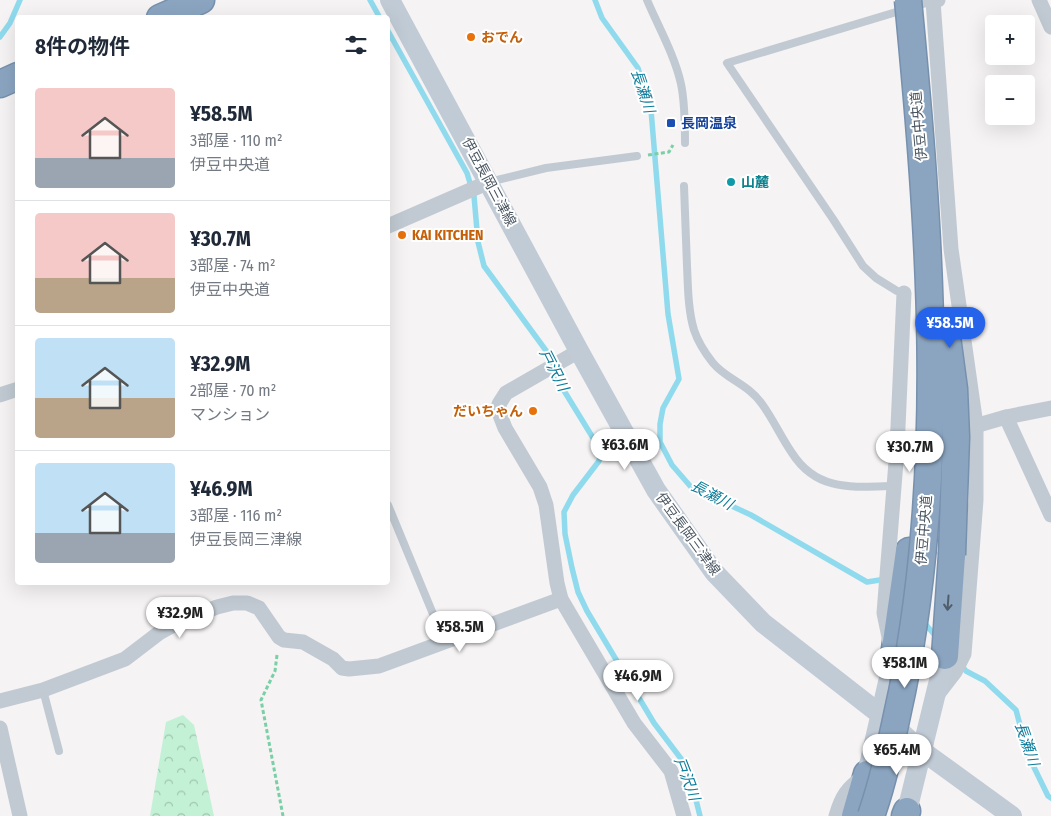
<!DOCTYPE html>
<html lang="ja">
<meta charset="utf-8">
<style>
:root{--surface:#fff;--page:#f2f2f3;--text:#1f2937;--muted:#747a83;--line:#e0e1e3;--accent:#2563eb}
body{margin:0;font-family:"Fira Sans Condensed","Noto Sans JP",sans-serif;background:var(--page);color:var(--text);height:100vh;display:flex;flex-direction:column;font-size:19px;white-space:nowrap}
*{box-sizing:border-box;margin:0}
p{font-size:16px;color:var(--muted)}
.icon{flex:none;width:28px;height:28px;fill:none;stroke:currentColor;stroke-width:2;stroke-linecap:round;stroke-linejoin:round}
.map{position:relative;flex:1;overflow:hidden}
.sheet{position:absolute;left:15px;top:15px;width:375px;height:570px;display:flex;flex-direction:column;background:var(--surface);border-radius:5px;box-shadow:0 5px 20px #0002}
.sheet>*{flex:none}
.fabs{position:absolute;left:985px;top:15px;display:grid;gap:10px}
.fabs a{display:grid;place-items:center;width:50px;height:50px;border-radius:5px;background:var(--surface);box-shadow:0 5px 20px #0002;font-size:25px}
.price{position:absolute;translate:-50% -42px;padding:0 11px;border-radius:18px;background:#fff;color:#222;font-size:16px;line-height:32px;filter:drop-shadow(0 1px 2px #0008)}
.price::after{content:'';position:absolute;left:50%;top:30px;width:15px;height:11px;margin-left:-8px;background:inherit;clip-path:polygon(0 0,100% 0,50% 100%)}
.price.on{background:var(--accent);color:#fff}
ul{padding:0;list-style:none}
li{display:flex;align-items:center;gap:15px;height:125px;padding:0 20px}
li+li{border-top:1px solid var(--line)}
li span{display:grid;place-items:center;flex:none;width:140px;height:100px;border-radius:5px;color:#555}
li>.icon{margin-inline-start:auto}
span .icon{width:60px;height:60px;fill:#fffc;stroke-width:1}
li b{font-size:21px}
h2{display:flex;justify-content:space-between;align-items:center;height:60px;padding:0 20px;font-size:21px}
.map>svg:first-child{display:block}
.forest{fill:url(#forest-crowns)}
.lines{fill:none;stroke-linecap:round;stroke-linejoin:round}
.stream{stroke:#90daee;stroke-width:5.5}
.highway-casing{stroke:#7690ad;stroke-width:29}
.path{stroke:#7ad0a6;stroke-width:3;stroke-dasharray:4 2.5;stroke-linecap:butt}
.lane{stroke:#c1cad2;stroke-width:8}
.street{stroke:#c1cad2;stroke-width:15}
.secondary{stroke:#c1cbd6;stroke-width:20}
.highway{stroke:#8ba5c1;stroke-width:26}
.highway-bridge-casing{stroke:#7690ad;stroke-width:29;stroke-linecap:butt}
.highway-bridge{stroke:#8ba5c1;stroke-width:26}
.oneway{stroke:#505e6b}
.food-dot{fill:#e8710a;stroke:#fff;stroke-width:2}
.transit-dot{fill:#1a4fb4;stroke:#fff;stroke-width:2}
.culture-dot{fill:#0f9aa8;stroke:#fff;stroke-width:2}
.labels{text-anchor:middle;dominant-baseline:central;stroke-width:4;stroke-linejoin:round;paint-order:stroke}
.food-label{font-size:14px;font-weight:bold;fill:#c56008;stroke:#fff;text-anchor:start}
.transit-label{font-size:14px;font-weight:bold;fill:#164399;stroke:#fff;text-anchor:start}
.street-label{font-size:14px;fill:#4a5661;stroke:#fff}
.culture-label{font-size:14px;font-weight:bold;fill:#0d838f;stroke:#fff;text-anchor:start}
.water-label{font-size:15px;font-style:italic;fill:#0c7c9b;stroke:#fff}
</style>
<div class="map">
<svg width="1051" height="816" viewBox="0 0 1051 816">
<defs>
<pattern id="forest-crowns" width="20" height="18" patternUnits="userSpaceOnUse" patternTransform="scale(1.25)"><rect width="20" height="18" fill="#c3f1d5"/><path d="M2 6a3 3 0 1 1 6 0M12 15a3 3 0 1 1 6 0" fill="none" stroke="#a0c6b0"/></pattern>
</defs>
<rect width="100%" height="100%" fill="#f5f3f3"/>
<polygon class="forest" points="183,715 194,725 214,816 150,816 166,722"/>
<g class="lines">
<g class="stream">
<polyline points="370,0 380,18"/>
<polyline points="595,0 602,18 638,68 651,110 668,314 679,379 663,408 660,424 660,442 672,465 691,487 751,515 867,582 886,579"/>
<polyline points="388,31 467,173 474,196 478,242 484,266 550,356 555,376 601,451 599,461 573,495 564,512 565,534 572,568 578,592 587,611 654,723 682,760 691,780 700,816"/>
<polyline points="0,37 10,23 20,0"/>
<polyline points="922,620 938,639"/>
<polyline points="961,665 966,671 985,681 1016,710 1028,755 1048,796 1051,798"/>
</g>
<defs>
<g id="highway">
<polyline points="160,18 201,0"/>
<polyline points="0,84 18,76"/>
<polyline points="894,656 909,551"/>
<polyline points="945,656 952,555"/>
<polyline points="855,816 867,774"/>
<polyline points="905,816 907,811"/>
</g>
</defs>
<use href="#highway" class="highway-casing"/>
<g class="path">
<polyline points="648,155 669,152 673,145"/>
<polyline points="277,655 275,671 261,700 283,816"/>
</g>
<g class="lane">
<path d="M647 0C658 26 675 56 681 84 685 103 685 123 685 143"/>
<polyline points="489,182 546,168 637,156"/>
<path d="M684 186C685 212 686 239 687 266 688 287 688 310 694 330 698 342 705 353 713 363 726 379 748 384 762 404 773 419 781 437 792 453 817 492 853 487 894 486"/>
<polyline points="904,293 897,291 876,278 863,266 833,219 727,63 933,1"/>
<polyline points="388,505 445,643"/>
<polyline points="43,690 59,751"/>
</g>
<g class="street">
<polyline points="1039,0 1051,27"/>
<polyline points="388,226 489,182"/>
<polyline points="579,351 506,393 499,404 500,415 505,428 540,487 546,505 557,583 561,599 634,723 671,771 684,816"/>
<polyline points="0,395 18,389"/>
<polyline points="1051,408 1006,417 1051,515"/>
<polyline points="968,428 1006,417"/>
<polyline points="897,449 936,437"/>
<polyline points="890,642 884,613 897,449 904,293"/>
<polyline points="938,694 955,672 964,654 976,500 976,425 951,249 933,1 938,0"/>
<polyline points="0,701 43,690 125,659 159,633 181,621 217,607 233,603 247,603 259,608 279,637 284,640 303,642 333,659 342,668 349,669 379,666 561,599"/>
<polyline points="0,728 20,816"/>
<path d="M836 816C842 795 847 789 864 776"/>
</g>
<g class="secondary">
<polyline points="390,0 579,351 656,490 714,572 763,623 881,715 921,750 1012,816"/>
<polyline points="867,774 894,656"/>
<polyline points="907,811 945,656"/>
</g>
<use href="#highway" class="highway"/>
<defs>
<g id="highway-bridge">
<polyline points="945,322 954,389 956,437 952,555"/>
<path d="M871 816C885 776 893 733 902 692 948 463 930 230 908 0"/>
</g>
</defs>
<use href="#highway-bridge" class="highway-bridge-casing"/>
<use href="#highway-bridge" class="highway-bridge"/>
</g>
<defs><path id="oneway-shaft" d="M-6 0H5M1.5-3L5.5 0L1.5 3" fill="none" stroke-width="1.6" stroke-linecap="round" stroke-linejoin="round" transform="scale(1.25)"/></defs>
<use class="oneway" href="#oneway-shaft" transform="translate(948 603) rotate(94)"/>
<g class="food-dot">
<circle cx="471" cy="37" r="5"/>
<circle cx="402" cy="235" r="5"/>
<circle cx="533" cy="411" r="5"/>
</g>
<rect class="transit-dot" x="666" y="118" width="10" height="10" rx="2.5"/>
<circle class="culture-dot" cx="731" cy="182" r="5"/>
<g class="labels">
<g class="food-label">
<text x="481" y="37">おでん</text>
<text x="412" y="235">KAI KITCHEN</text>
<text x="523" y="411" text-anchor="end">だいちゃん</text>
</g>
<g class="transit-label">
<text x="681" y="123">長岡温泉</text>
</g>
<g class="street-label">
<text transform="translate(919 126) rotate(-95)">伊豆中央道</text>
<text transform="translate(489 182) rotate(62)">伊豆長岡三津線</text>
<text transform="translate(924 530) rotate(-85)">伊豆中央道</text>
<text transform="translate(688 534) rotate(54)">伊豆長岡三津線</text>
</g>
<g class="culture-label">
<text x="741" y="182">山麓</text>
</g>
<g class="water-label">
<text transform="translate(643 91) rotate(72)">長瀬川</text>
<text transform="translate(554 370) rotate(63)">戸沢川</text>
<text transform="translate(712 495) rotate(28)">長瀬川</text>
<text transform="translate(1027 744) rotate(71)">長瀬川</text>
<text transform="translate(687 779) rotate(69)">戸沢川</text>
</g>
</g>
</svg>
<div class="fabs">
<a>+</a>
<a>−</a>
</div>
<b class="price on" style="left:950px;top:349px">¥58.5M</b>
<b class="price" style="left:625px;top:471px">¥63.6M</b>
<b class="price" style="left:910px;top:473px">¥30.7M</b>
<b class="price" style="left:180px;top:639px">¥32.9M</b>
<b class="price" style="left:460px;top:653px">¥58.5M</b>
<b class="price" style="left:905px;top:689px">¥58.1M</b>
<b class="price" style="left:638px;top:702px">¥46.9M</b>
<b class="price" style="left:897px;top:776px">¥65.4M</b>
<section class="sheet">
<h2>8件の物件<svg class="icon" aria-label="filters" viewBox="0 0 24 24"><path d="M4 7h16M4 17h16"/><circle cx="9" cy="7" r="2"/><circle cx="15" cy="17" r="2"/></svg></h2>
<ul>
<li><span style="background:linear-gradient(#f6c9c9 70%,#9aa5b1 0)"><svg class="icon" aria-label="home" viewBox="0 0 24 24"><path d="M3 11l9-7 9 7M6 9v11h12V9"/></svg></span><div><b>¥58.5M</b><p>3部屋 · 110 m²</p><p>伊豆中央道</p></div></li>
<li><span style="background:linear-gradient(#f6c9c9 65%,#b9a48a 0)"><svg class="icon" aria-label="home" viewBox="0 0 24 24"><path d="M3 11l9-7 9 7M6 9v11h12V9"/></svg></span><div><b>¥30.7M</b><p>3部屋 · 74 m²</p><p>伊豆中央道</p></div></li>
<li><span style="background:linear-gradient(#bfe0f5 60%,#b9a48a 0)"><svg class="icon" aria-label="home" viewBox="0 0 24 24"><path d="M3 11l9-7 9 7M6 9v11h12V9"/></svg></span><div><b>¥32.9M</b><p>2部屋 · 70 m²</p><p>マンション</p></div></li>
<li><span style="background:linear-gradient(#bfe0f5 70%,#9aa5b1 0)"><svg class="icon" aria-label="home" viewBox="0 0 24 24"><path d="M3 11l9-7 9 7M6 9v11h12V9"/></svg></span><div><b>¥46.9M</b><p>3部屋 · 116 m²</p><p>伊豆長岡三津線</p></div></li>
</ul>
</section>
</div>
